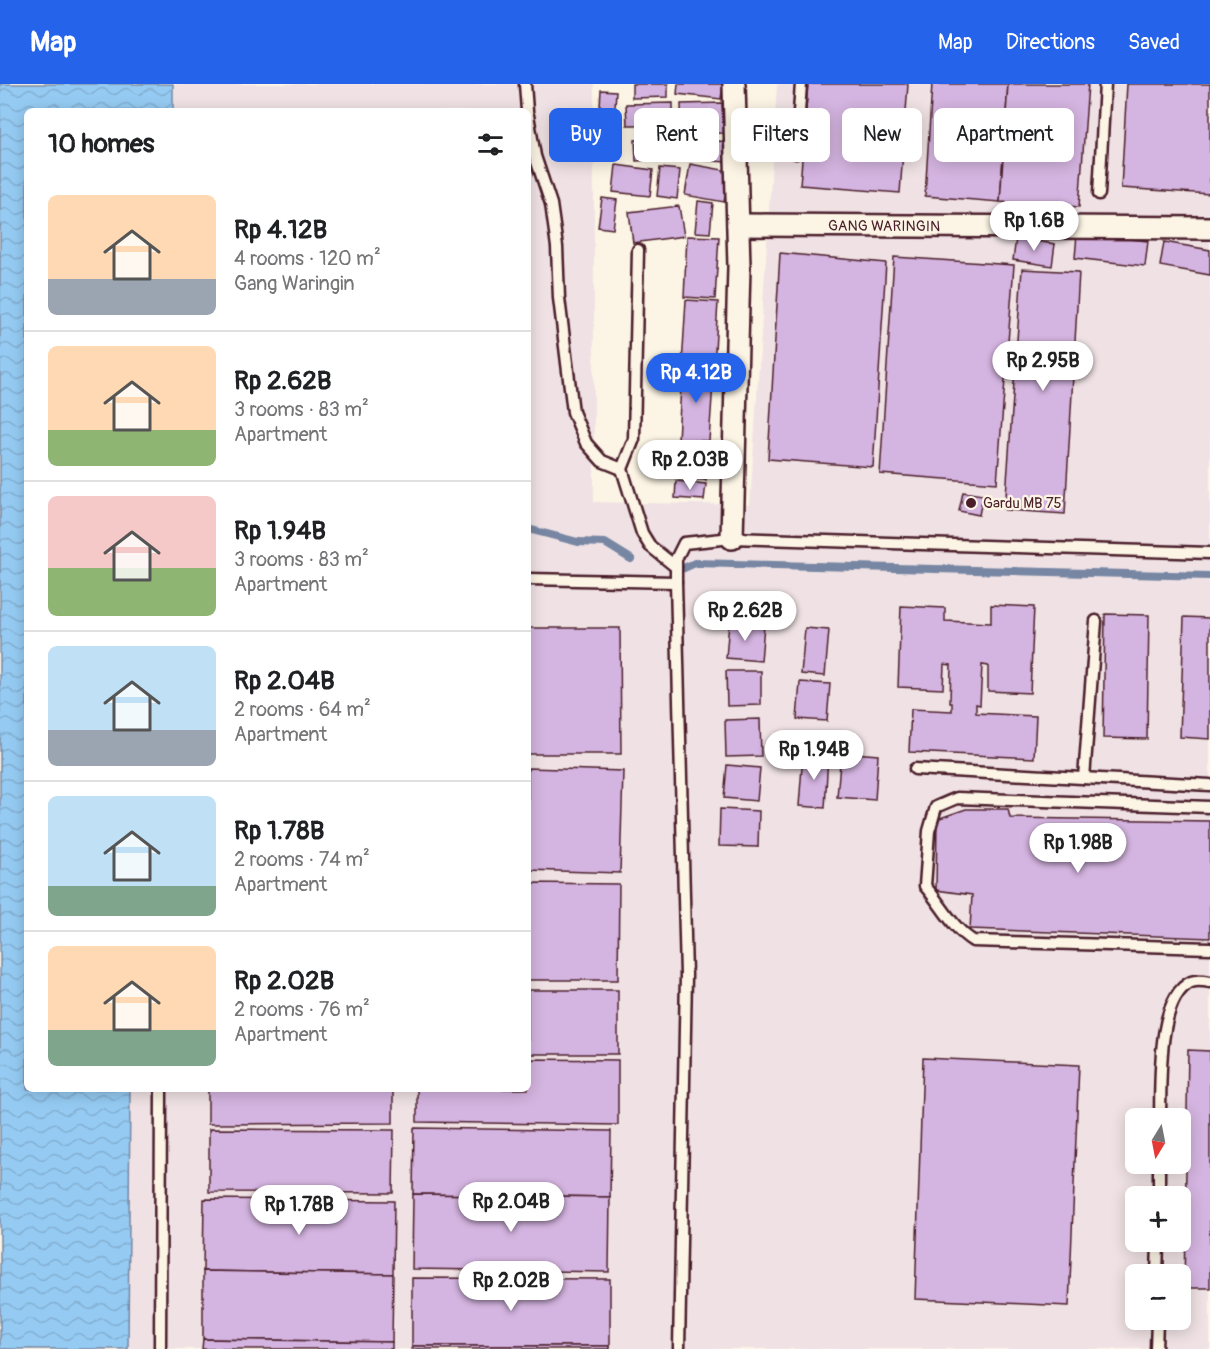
<!DOCTYPE html>
<meta charset="utf-8">
<style>
:root{--surface:#fff;--page:#f2f2f2;--text:#202124;--muted:#757577;--line:#e0e0e0;--accent:#2563eb}
body{margin:0;font-family:Pangolin,sans-serif;background:var(--page);color:var(--text);height:100vh;display:flex;flex-direction:column;font-size:22px;white-space:nowrap}
*{box-sizing:border-box;margin:0}
p{font-size:20px;color:var(--muted)}
.icon{flex:none;width:33px;height:33px;fill:none;stroke:currentColor;stroke-width:2;stroke-linecap:round;stroke-linejoin:round}
.map{position:relative;flex:1;overflow:hidden}
.panel{position:absolute;left:24px;top:24px;width:507px;height:984px;display:flex;flex-direction:column;background:var(--surface);border-radius:9px;box-shadow:0 3px 15px #0003}
.panel>*{flex:none}
.guide{position:absolute;left:549px;top:24px;width:570px;height:54px;display:flex;gap:12px}
.needle{width:39px;rotate:190deg}
.tools{position:absolute;left:1125px;top:1024px;display:grid;gap:12px}
.tools a{display:grid;place-items:center;width:66px;height:66px;border-radius:9px;background:var(--surface);box-shadow:0 3px 15px #0003;font-size:30px}
.price{position:absolute;translate:-50% -51px;padding:0 14px;border-radius:21px;background:#fff;color:#222;font-size:20px;line-height:39px;filter:drop-shadow(0 2px 3px #0008)}
.price::after{content:'';position:absolute;left:50%;top:36px;width:18px;height:14px;margin-left:-9px;background:inherit;clip-path:polygon(0 0,100% 0,50% 100%)}
.price.selected{background:var(--accent);color:#fff}
ul{padding:0;list-style:none}
li{display:flex;align-items:center;gap:18px;height:150px;padding:0 24px}
li+li{border-top:2px solid var(--line)}
li span{display:grid;place-items:center;flex:none;width:168px;height:120px;border-radius:9px;color:#555}
li>.icon{margin-inline-start:auto}
span .icon{width:72px;height:72px;fill:#fffc;stroke-width:1}
li b{font-size:26px}
h2{display:flex;justify-content:space-between;align-items:center;height:72px;padding:0 24px;font-size:26px}
.tag{padding:0 21px;border-radius:9px;background:var(--surface);box-shadow:0 3px 15px #0003;font-size:21px;line-height:54px}
.tag.selected{background:var(--accent);color:#fff}
header{display:flex;align-items:center;gap:36px;box-sizing:border-box;height:84px;padding:0 30px;background:var(--accent);color:#fff}
header strong{font-size:28px}
nav{display:flex;gap:33px;margin-inline-start:auto;font-size:21px}
.map>svg:first-child{display:block}
.built{fill:#f0e2e4;fill-rule:evenodd}
.water{fill:url(#water-waves);stroke:#7786a3;stroke-width:1.5}
.lines{fill:none;stroke-linecap:round;stroke-linejoin:round}
.stream{stroke:#7786a3;stroke-width:8}
.building{fill:#d4b4e0;stroke:#4a1f2b;stroke-width:1.5}
.service-casing{stroke:#4a1f2b;stroke-width:15}
.minor-casing{stroke:#4a1f2b;stroke-width:26}
.service{stroke:#fcf5e5;stroke-width:10}
.minor{stroke:#fcf5e5;stroke-width:21}
.poi-dot{fill:#4a1f2b;stroke:#fcf5e5;stroke-width:2}
.labels{text-anchor:middle;dominant-baseline:central;stroke-width:4.5;stroke-linejoin:round;paint-order:stroke}
.street-label{font-size:15px;fill:#4a1f2b;stroke:#fcf5e5}
.poi-label{font-size:15px;fill:#4a1f2b;stroke:#fcf5e5;text-anchor:start}
</style>
<header>
<strong>Map</strong>
<nav><a>Map</a><a>Directions</a><a>Saved</a></nav>
</header>
<div class="map">
<svg width="1210" height="1265" viewBox="0 0 1210 1265">
<defs>
<pattern id="water-waves" width="16" height="10" patternUnits="userSpaceOnUse" patternTransform="scale(1.5)"><rect width="16" height="10" fill="#95cbf3"/><path d="M0 5q4-4 8 0t8 0" fill="none" stroke="#82aed0"/></pattern>
</defs>
<rect width="100%" height="100%" fill="#fcf5e5"/>
<filter id="ink" filterUnits="userSpaceOnUse"><feTurbulence type="fractalNoise" baseFrequency=".0167" numOctaves="2"/><feDisplacementMap in="SourceGraphic" scale="12" xChannelSelector="R" yChannelSelector="G"/><feConvolveMatrix kernelMatrix="1 2 1 2 8 2 1 2 1" color-interpolation-filters="sRGB"/></filter>
<g filter="url(#ink)">
<path class="built" d="M173 0H594V418L750 421 777 0H1210V1265H128L130 1005H528V27H173ZM1136 1035H1180V1080H1136ZM1136 1113H1180V1158H1136ZM1136 1191H1180V1236H1136Z"/>
<polygon class="water" points="0,0 173,0 173,27 27,27 27,1005 130,1005 128,1265 0,1265"/>
<g class="lines">
<g class="stream">
<polyline points="528,445 578,458 605,459 631,475"/>
<polyline points="684,484 695,479 1210,492"/>
</g>
</g>
<g class="building">
<polygon points="632,0 668,0 668,13 632,14"/>
<polygon points="678,0 723,0 721,15 677,10"/>
<polygon points="808,0 908,0 900,109 800,101"/>
<polygon points="932,0 1008,0 1000,118 925,112"/>
<polygon points="1008,0 1088,0 1079,123 1000,118"/>
<polygon points="1127,0 1210,0 1210,110 1121,104"/>
<polygon points="601,6 616,7 613,55 598,54"/>
<polygon points="673,19 673,41 627,41 626,20"/>
<polygon points="722,19 724,49 682,50 681,20"/>
<polygon points="670,54 671,75 636,77 635,56"/>
<polygon points="684,54 728,58 727,78 683,75"/>
<polygon points="690,80 729,87 724,118 685,111"/>
<polygon points="616,81 653,86 650,112 613,108"/>
<polygon points="660,84 680,86 677,115 657,112"/>
<polygon points="602,114 617,116 613,145 598,143"/>
<polygon points="698,117 713,119 710,149 695,148"/>
<polygon points="679,122 684,152 633,159 629,128"/>
<polygon points="1077,150 1148,157 1145,182 1075,174"/>
<polygon points="687,152 719,153 715,215 684,213"/>
<polygon points="1016,154 1055,160 1052,182 1013,176"/>
<polygon points="1164,158 1210,166 1210,191 1160,182"/>
<polygon points="780,169 886,179 873,383 768,375"/>
<polygon points="894,173 1014,181 997,399 880,390"/>
<polygon points="1022,185 1079,188 1065,430 1005,426"/>
<polygon points="686,216 718,218 714,283 682,281"/>
<polygon points="682,283 714,285 709,357 678,356"/>
<polygon points="677,358 708,359 706,396 675,394"/>
<polygon points="676,397 706,400 704,416 675,414"/>
<polygon points="963,408 983,411 979,431 959,427"/>
<polygon points="991,521 1034,523 1030,609 988,607 988,582 982,581 980,621 976,620 976,629 1036,632 1034,674 909,668 911,625 952,627 952,619 950,619 951,581 944,580 943,605 898,603 901,522 945,524 945,537 991,539"/>
<polygon points="1105,530 1149,531 1147,655 1103,654"/>
<polygon points="1184,533 1210,534 1210,655 1180,653"/>
<polygon points="729,538 764,541 761,577 726,574"/>
<polygon points="528,544 620,544 621,670 528,670"/>
<polygon points="805,544 829,546 825,592 801,590"/>
<polygon points="726,587 761,587 761,621 727,622"/>
<polygon points="800,598 830,600 827,637 797,635"/>
<polygon points="760,635 761,672 726,673 725,636"/>
<polygon points="841,668 878,671 875,716 837,713"/>
<polygon points="803,670 828,671 825,724 799,722"/>
<polygon points="727,681 760,684 757,717 724,714"/>
<polygon points="528,684 623,687 620,789 528,786"/>
<polygon points="720,725 759,727 758,763 719,762"/>
<polygon points="966,725 1008,725 1010,734 1210,737 1210,854 970,845 972,811 936,806 937,735"/>
<polygon points="528,799 619,800 618,896 528,896"/>
<rect x="528" y="906" width="90" height="64"/>
<polygon points="1188,966 1210,967 1210,1204 1184,1204"/>
<polygon points="923,974 1079,981 1069,1222 915,1215"/>
<polygon points="528,975 618,976 618,1041 417,1038 417,1005 528,1005"/>
<polygon points="208,1005 393,1005 393,1039 208,1040"/>
<polygon points="414,1044 611,1047 610,1113 413,1110"/>
<polygon points="209,1045 394,1046 393,1109 209,1108"/>
<polygon points="413,1110 610,1113 609,1188 412,1185"/>
<polygon points="204,1115 394,1117 393,1190 203,1187"/>
<polygon points="203,1187 393,1190 392,1258 203,1255"/>
<polygon points="412,1194 610,1195 610,1262 412,1262"/>
<polygon points="203,1255 392,1258 392,1265 202,1265"/>
<rect x="412" y="1262" width="198" height="3"/>
</g>
<g class="lines">
<defs>
<g id="service">
<polyline points="525,0 527,27"/>
<polyline points="528,31 535,72 551,120 557,163 559,214 573,328 586,359 602,377 622,385"/>
<polyline points="796,69 801,0"/>
<polyline points="1099,110 1105,0"/>
<polyline points="638,166 634,355 622,385 642,449 650,462 676,483"/>
<polyline points="528,495 676,498"/>
<polyline points="915,685 1210,701"/>
<polyline points="1084,694 1096,537"/>
<path d="M1210 723 957 714 936 723 929 747 925 802C941 820 953 845 973 857L1210 864"/>
<path d="M1160 1035C1161 1001 1156 914 1191 898 1196 896 1205 897 1210 898"/>
<polyline points="1159,1113 1159,1080"/>
<polyline points="1157,1191 1158,1158"/>
<polyline points="160,1265 161,1005"/>
<polyline points="679,1265 686,891 676,498 676,475 684,459 732,454 1210,469"/>
<polyline points="1156,1265 1157,1236"/>
</g>
<g id="minor">
<path id="s1" d="M738 141 1210 144"/>
<polyline points="732,454 739,183 734,0"/>
</g>
</defs>
<use href="#service" class="service-casing"/>
<use href="#minor" class="minor-casing"/>
<use href="#service" class="service"/>
<use href="#minor" class="minor"/>
</g>
</g>
<circle class="poi-dot" cx="971" cy="419" r="6"/>
<g class="labels">
<g class="street-label">
<text stroke="none"><textPath href="#s1" startOffset="146">GANG WARINGIN</textPath></text>
</g>
<g class="poi-label">
<text x="983" y="419">Gardu MB 75</text>
</g>
</g>
</svg>
<div class="tools">
<a><svg class="needle" viewBox="-14 -14 28 28"><path d="M0-13l5 13h-10z" fill="#e53935"/><path d="M0 13l5-13h-10z" fill="#757577"/></svg></a>
<a>+</a>
<a>−</a>
</div>
<b class="price" style="left:1034px;top:168px">Rp 1.6B</b>
<b class="price" style="left:1043px;top:308px">Rp 2.95B</b>
<b class="price selected" style="left:696px;top:320px">Rp 4.12B</b>
<b class="price" style="left:690px;top:407px">Rp 2.03B</b>
<b class="price" style="left:745px;top:558px">Rp 2.62B</b>
<b class="price" style="left:814px;top:697px">Rp 1.94B</b>
<b class="price" style="left:1078px;top:790px">Rp 1.98B</b>
<b class="price" style="left:511px;top:1149px">Rp 2.04B</b>
<b class="price" style="left:299px;top:1152px">Rp 1.78B</b>
<b class="price" style="left:511px;top:1228px">Rp 2.02B</b>
<div class="guide">
<a class="tag selected">Buy</a>
<a class="tag">Rent</a>
<a class="tag">Filters</a>
<a class="tag">New</a>
<a class="tag">Apartment</a>
</div>
<section class="panel">
<h2>10 homes<svg class="icon" aria-label="filters" viewBox="0 0 24 24"><path d="M4 7h16M4 17h16"/><circle cx="9" cy="7" r="2"/><circle cx="15" cy="17" r="2"/></svg></h2>
<ul>
<li><span style="background:linear-gradient(#ffd9b3 70%,#9aa5b1 0)"><svg class="icon" aria-label="home" viewBox="0 0 24 24"><path d="M3 11l9-7 9 7M6 9v11h12V9"/></svg></span><div><b>Rp 4.12B</b><p>4 rooms · 120 m²</p><p>Gang Waringin</p></div></li>
<li><span style="background:linear-gradient(#ffd9b3 70%,#8fb573 0)"><svg class="icon" aria-label="home" viewBox="0 0 24 24"><path d="M3 11l9-7 9 7M6 9v11h12V9"/></svg></span><div><b>Rp 2.62B</b><p>3 rooms · 83 m²</p><p>Apartment</p></div></li>
<li><span style="background:linear-gradient(#f6c9c9 60%,#8fb573 0)"><svg class="icon" aria-label="home" viewBox="0 0 24 24"><path d="M3 11l9-7 9 7M6 9v11h12V9"/></svg></span><div><b>Rp 1.94B</b><p>3 rooms · 83 m²</p><p>Apartment</p></div></li>
<li><span style="background:linear-gradient(#bfe0f5 70%,#9aa5b1 0)"><svg class="icon" aria-label="home" viewBox="0 0 24 24"><path d="M3 11l9-7 9 7M6 9v11h12V9"/></svg></span><div><b>Rp 2.04B</b><p>2 rooms · 64 m²</p><p>Apartment</p></div></li>
<li><span style="background:linear-gradient(#bfe0f5 75%,#7fa58c 0)"><svg class="icon" aria-label="home" viewBox="0 0 24 24"><path d="M3 11l9-7 9 7M6 9v11h12V9"/></svg></span><div><b>Rp 1.78B</b><p>2 rooms · 74 m²</p><p>Apartment</p></div></li>
<li><span style="background:linear-gradient(#ffd9b3 70%,#7fa58c 0)"><svg class="icon" aria-label="home" viewBox="0 0 24 24"><path d="M3 11l9-7 9 7M6 9v11h12V9"/></svg></span><div><b>Rp 2.02B</b><p>2 rooms · 76 m²</p><p>Apartment</p></div></li>
</ul>
</section>
</div>
